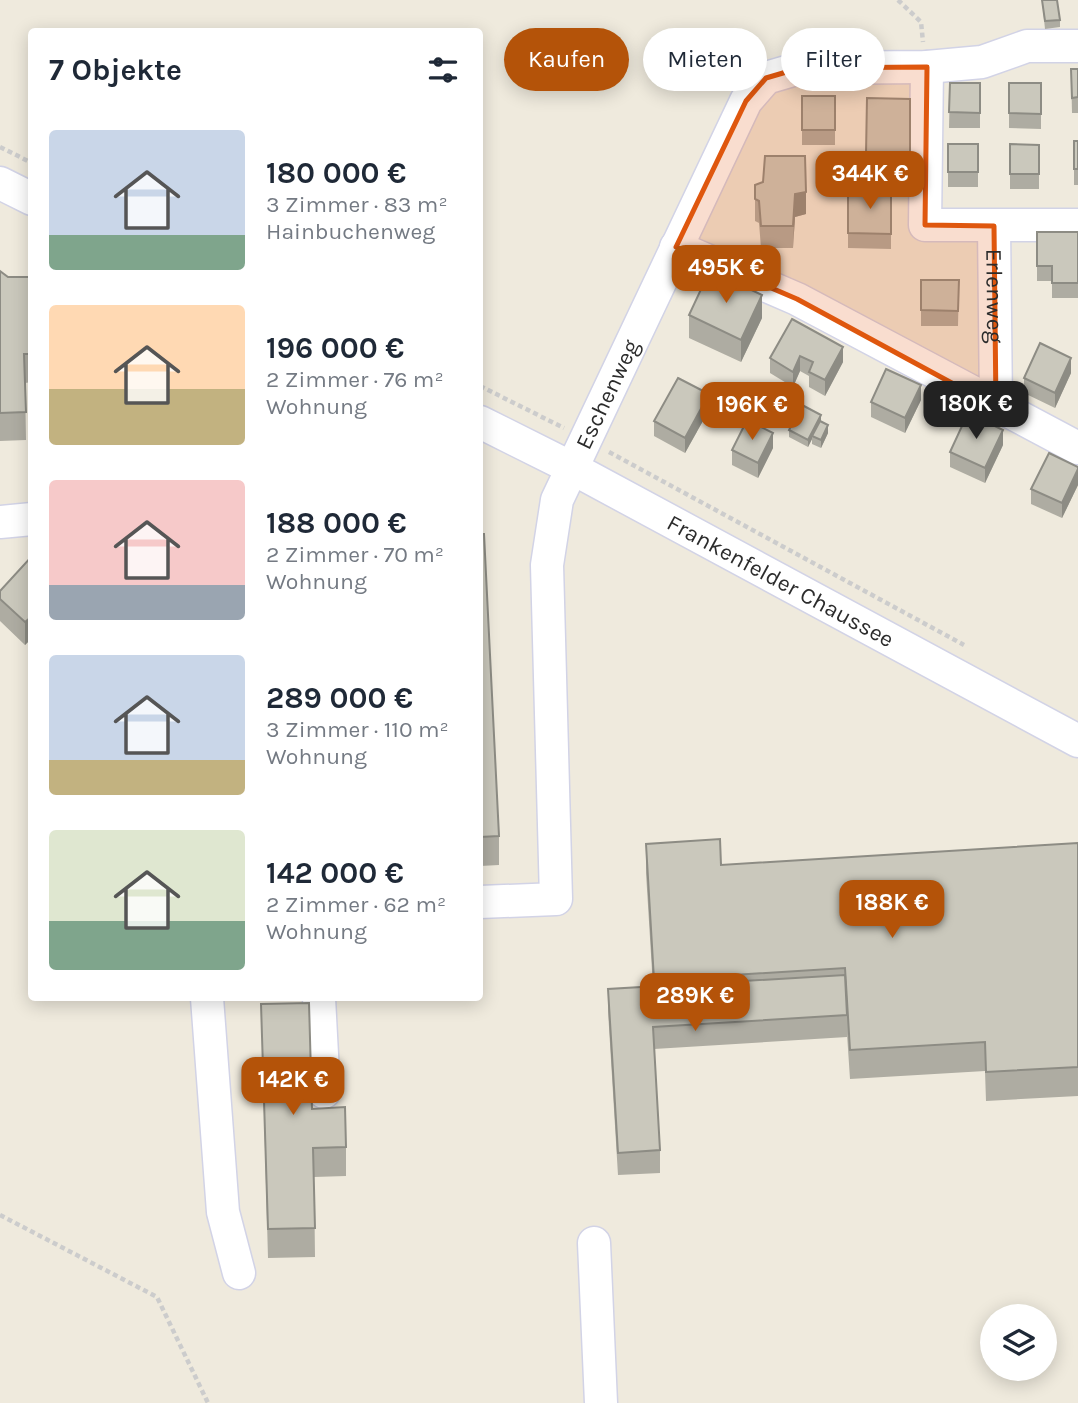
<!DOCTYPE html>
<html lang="de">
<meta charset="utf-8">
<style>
:root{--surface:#fff;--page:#f2f2f3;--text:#1f2937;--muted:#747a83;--accent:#b45309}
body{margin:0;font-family:Karla,sans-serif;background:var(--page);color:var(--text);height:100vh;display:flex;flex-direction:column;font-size:26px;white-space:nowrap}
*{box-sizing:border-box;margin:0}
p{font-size:23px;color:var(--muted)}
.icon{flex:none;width:38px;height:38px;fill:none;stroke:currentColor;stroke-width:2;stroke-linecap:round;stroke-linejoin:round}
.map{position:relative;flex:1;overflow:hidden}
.sheet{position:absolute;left:28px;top:28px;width:455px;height:973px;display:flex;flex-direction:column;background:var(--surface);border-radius:7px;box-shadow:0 4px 18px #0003}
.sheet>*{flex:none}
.top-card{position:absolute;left:504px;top:28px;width:469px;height:63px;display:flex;gap:14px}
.controls{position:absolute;left:980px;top:1304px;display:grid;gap:14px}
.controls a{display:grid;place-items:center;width:77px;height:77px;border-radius:50%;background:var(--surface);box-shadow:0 4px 18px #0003;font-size:35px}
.price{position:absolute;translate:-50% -60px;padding:0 16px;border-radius:14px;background:var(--accent);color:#fff;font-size:23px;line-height:46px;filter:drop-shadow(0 2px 4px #0008)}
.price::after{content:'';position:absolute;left:50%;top:42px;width:21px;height:16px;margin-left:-10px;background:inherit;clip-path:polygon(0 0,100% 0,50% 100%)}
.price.current{background:#222;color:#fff}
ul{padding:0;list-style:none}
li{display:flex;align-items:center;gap:21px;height:175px;padding:0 21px}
li span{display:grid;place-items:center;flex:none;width:196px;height:140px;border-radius:7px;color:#555}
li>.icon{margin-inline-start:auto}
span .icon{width:84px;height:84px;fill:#fffc;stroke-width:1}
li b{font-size:30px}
h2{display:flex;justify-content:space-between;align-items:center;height:84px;padding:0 21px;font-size:30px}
.chip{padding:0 24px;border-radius:32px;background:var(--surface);box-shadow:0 4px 18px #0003;font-size:24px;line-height:63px}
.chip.current{background:var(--accent);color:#fff}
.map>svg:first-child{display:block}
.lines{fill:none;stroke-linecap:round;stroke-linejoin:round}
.minor-casing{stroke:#d2d3e6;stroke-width:35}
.path{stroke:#ccc;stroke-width:4.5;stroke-dasharray:5 3.5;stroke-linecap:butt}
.minor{stroke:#fff;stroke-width:32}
.wall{fill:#aeaca2}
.shaded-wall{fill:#8d8c84}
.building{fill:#cac8bc;stroke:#8d8c84;stroke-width:2}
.marked{fill:#df570e;fill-opacity:0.2;stroke:#df570e;stroke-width:5;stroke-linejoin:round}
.labels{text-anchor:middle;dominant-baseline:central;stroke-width:5;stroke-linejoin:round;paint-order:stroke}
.street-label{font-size:23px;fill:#2c2c2c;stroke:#fff}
</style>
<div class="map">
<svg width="1078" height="1403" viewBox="0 0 1078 1403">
<rect width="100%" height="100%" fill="#efeadd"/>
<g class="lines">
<defs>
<g id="minor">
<polyline points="927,67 925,225 1078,225"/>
<polyline points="0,183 32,199"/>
<path id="s1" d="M994 226 996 407"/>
<polyline points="676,247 797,299 1078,448"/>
<path id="s2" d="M480 422 570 467 1078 741"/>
<polyline points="0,522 32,519"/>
<path id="s3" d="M480 902 556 899 547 565 557 500 746 101 766 78 800 68 927 67 982 62 1027 46H1078"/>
<polyline points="207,998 223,1212 239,1273"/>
<polyline points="319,998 324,1092"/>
<polyline points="594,1243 601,1403"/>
</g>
</defs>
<use href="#minor" class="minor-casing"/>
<g class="path">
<polyline points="898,0 921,22 923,42"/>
<polyline points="0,147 32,163"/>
<polyline points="480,386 564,428"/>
<polyline points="609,452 964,645"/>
<polyline points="0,1215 157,1297 208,1403"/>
</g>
<use href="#minor" class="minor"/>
</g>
<g class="wall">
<polygon points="1042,0 1060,20 1060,27 1045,29"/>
<polygon points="1071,69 1078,69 1078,113 1072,113"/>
<polygon points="950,83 980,83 980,128 949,128"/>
<polygon points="1009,83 1041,83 1041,129 1009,128"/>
<rect x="802" y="96" width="33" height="49"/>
<polygon points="867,98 910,99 910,169 866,169"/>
<rect x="1074" y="141" width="4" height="44"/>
<rect x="948" y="144" width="30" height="43"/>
<polygon points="1010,144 1039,145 1039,189 1010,189"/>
<polygon points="755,185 806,214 795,217 793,248 761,248 759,223 755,221"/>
<polygon points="848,189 891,189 891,249 848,248"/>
<polygon points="1037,232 1078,232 1078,298 1052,298 1052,281 1037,281"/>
<polygon points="0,271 8,277 32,277 32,382 25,383 26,440 0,441"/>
<polygon points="921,280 959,280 958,326 921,326"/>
<polygon points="689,315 762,318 741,362 689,338"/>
<polygon points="792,319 843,362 825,396 809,387 809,376 800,371 793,387 770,373 770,358"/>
<polygon points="1071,373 1055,408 1024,393 1024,378"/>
<polygon points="921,400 905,433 871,417 871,402"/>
<polygon points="709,410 685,453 654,436 654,421"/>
<polygon points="821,422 828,433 821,448 812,444 812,439 808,447 789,437 789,430"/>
<polygon points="1003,445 985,483 950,467 950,452"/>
<polygon points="773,448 758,478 732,465 732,450"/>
<polygon points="1078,467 1078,485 1062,518 1031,504 1031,489"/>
<polygon points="480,534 499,836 499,865 480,866"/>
<polygon points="32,556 32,640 31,639 25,645 0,621 0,591"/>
<polygon points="1078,843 1078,1096 986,1101 985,1071 850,1079 847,1034 847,1037 654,1049 660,1150 660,1173 618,1175 608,1011 608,989 653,987 646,873 646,844 721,865"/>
<polygon points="261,1004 312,1109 346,1147 346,1176 314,1177 315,1257 268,1258"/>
</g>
<g class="shaded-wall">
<polygon points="806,192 806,214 795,217 793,248 795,194"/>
<polygon points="762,295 762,318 741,362 741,340"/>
<polygon points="843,347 843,362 825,396 825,380"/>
<polygon points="800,356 800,371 793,387 793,372"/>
<polygon points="1071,358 1071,373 1055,408 1055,393"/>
<polygon points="921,385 921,400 905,433 905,418"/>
<polygon points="709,394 709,410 685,453 685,438"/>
<polygon points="821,415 821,423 812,436 812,439 808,447 808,440"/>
<polygon points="828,425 828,433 821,448 821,440"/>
<polygon points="1003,430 1003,445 985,483 985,468"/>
<polygon points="773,433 773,448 758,478 758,463"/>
<polygon points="1078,469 1078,485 1062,518 1062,503"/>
<polygon points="31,617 31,639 25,645 25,622"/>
</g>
<g class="building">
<polygon points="1042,0 1057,0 1060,20 1045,21"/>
<polygon points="1071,69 1078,69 1078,97 1072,98"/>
<polygon points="950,83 980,83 980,113 949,112"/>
<polygon points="1009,83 1041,83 1041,114 1009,113"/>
<rect x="802" y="96" width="33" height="34"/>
<polygon points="867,98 910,99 910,154 866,154"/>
<rect x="1074" y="141" width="4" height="28"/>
<rect x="948" y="144" width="30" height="28"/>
<polygon points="1010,144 1039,145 1039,174 1010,174"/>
<polygon points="765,156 805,156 806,192 795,194 793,226 761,226 759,201 755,199 755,185 763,182"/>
<polygon points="848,189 891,189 891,234 848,233"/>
<polygon points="1037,232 1078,232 1078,283 1052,283 1052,266 1037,266"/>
<polygon points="710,270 762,295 741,340 689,315"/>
<polygon points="0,271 8,277 32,277 32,354 24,354 26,412 0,413"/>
<polygon points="921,280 959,280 958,311 921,310"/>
<polygon points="792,319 843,347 825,380 809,372 813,362 800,356 793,372 770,358"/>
<polygon points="1040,343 1071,358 1055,393 1024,378"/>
<polygon points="886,369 921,385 905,418 871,402"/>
<polygon points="678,378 709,394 685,438 654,421"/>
<polygon points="802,405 821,415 808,440 789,430"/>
<polygon points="968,413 1003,430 985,468 950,452"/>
<polygon points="747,420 773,433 758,463 732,450"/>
<polygon points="820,421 828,425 821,440 812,436"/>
<polygon points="1049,453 1078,467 1078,469 1062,503 1031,489"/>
<polygon points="480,534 484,534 499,836 480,837"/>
<polygon points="32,556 32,618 31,617 25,622 0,599 0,591"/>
<polygon points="720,839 721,865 1078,843 1078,1067 986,1072 985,1042 850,1050 845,968 654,980 646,844"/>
<polygon points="845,975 847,1015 653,1027 660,1150 618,1153 608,989"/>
<polygon points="309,1003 312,1109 345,1107 346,1147 313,1148 315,1228 268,1229 261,1004"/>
</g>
<path class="marked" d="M927 67 925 225 994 226 996 407 797 299 676 247 746 101 766 78 800 68Z"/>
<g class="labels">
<g class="street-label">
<text stroke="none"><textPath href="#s1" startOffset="70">Erlenweg</textPath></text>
<text stroke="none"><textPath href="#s3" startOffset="593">Eschenweg</textPath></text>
<text stroke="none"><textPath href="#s2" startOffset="340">Frankenfelder Chaussee</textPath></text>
</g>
</g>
</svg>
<div class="controls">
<a><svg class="icon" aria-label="layers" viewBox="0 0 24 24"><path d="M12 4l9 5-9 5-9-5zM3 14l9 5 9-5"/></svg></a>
</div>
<b class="price" style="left:870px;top:211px">344K €</b>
<b class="price" style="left:726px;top:305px">495K €</b>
<b class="price current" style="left:976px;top:441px">180K €</b>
<b class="price" style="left:752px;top:442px">196K €</b>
<b class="price" style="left:892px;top:940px">188K €</b>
<b class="price" style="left:695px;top:1033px">289K €</b>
<b class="price" style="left:293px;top:1117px">142K €</b>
<div class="top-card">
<a class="chip current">Kaufen</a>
<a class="chip">Mieten</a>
<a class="chip">Filter</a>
</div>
<section class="sheet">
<h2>7 Objekte<svg class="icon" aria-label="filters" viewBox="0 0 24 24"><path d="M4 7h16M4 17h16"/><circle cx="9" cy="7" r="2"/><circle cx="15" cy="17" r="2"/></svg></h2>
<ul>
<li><span style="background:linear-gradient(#c9d6e8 75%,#7fa58c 0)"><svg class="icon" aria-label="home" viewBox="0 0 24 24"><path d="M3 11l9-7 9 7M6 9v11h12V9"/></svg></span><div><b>180 000 €</b><p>3 Zimmer · 83 m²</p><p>Hainbuchenweg</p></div></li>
<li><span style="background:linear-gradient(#ffd9b3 60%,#c2b280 0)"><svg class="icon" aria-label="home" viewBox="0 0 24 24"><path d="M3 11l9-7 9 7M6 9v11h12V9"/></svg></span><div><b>196 000 €</b><p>2 Zimmer · 76 m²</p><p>Wohnung</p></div></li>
<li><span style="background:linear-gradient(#f6c9c9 75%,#9aa5b1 0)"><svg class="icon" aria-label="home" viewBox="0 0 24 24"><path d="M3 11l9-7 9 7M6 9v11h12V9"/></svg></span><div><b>188 000 €</b><p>2 Zimmer · 70 m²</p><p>Wohnung</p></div></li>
<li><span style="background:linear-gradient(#c9d6e8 75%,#c2b280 0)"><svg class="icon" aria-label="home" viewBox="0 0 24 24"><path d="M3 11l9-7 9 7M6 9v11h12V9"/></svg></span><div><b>289 000 €</b><p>3 Zimmer · 110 m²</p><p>Wohnung</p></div></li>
<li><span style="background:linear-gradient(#dfe7d0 65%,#7fa58c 0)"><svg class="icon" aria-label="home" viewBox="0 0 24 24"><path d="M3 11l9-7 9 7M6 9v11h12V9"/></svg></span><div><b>142 000 €</b><p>2 Zimmer · 62 m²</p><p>Wohnung</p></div></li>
</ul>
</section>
</div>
